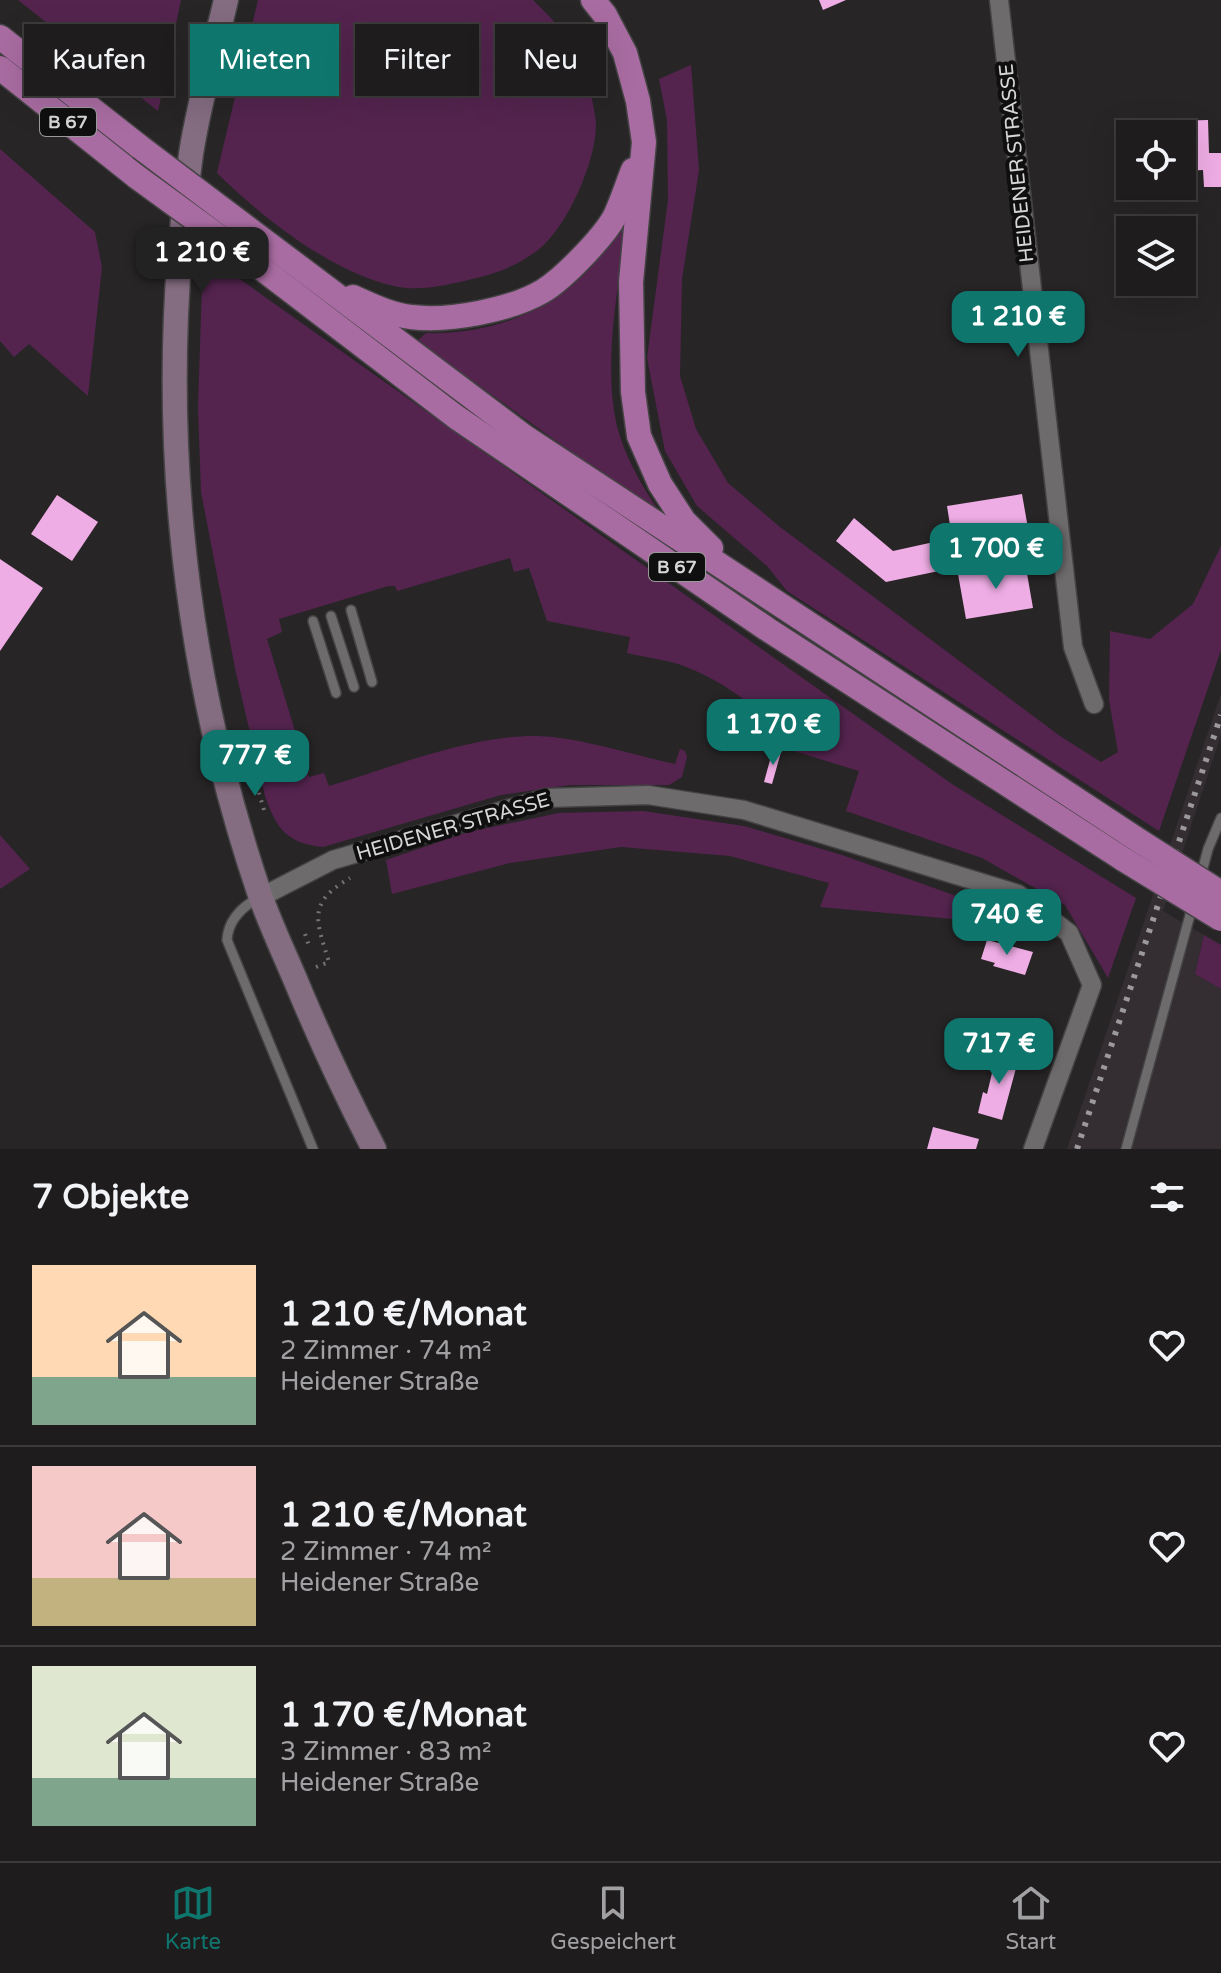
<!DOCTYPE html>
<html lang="de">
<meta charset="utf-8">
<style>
:root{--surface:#1e1c1d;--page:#262526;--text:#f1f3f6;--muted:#a1a1a4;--line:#3c3a3b;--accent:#0f766e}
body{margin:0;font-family:"Varela Round",sans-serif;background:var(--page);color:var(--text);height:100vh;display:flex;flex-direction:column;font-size:30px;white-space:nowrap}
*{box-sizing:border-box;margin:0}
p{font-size:26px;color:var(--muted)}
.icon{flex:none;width:44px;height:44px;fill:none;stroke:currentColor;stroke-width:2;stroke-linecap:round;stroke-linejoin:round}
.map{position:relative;height:1149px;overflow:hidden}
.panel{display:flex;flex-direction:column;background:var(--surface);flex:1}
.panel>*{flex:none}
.guide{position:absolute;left:24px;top:24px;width:800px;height:72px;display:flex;gap:16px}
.fabs{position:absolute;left:1116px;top:120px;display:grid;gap:16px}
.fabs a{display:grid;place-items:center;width:80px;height:80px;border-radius:0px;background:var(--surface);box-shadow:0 8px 32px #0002,0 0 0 2px var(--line);font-size:40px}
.price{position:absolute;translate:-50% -68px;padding:0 18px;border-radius:16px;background:var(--accent);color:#fff;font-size:26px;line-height:52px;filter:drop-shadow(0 2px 4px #0008)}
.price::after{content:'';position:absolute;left:50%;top:48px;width:24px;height:18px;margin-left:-12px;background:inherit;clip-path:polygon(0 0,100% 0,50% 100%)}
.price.active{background:#222;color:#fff}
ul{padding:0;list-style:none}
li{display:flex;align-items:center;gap:24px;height:200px;padding:0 32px}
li+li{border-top:2px solid var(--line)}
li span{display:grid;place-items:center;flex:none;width:224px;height:160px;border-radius:0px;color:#555}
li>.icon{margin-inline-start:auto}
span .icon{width:96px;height:96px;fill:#fffc;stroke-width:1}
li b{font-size:34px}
h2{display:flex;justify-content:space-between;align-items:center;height:96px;padding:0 32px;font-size:34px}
.tag{padding:0 28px;border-radius:0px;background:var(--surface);box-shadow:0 8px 32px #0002,0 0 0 2px var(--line);font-size:28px;line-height:72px}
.tag.active{background:var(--accent);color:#fff}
.tabs{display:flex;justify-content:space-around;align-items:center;height:112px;border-top:2px solid var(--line);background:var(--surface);font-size:22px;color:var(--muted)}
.tabs a{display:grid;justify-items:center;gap:4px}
.tabs .active{color:var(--accent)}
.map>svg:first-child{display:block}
.built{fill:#342d32}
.green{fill:#54244f}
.building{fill:#efade5}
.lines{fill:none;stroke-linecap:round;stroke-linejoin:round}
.service-casing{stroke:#444344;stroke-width:12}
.minor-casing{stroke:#444344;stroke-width:21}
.secondary-casing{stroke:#444344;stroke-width:27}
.trunk-casing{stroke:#444344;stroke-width:27}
.path{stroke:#757375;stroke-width:4;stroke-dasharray:2 6;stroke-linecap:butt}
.service{stroke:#6e6b6d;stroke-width:9}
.minor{stroke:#6e6b6d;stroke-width:18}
.secondary{stroke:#846c81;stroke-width:24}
.trunk{stroke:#a96ca2;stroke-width:24}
.rail{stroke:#9b999b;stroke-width:6;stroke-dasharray:4 8;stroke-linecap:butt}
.trunk-bridge-casing{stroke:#444344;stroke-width:27;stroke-linecap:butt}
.trunk-bridge{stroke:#a96ca2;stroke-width:24}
.labels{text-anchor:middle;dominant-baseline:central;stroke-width:8;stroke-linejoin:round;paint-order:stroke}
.shield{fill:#100f10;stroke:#9b9a9b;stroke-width:2}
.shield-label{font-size:18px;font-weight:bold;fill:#d7d6d7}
.street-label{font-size:20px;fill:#d7d6d7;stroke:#100f10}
</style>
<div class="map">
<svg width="1221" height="1149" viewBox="0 0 1221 1149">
<rect width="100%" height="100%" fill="#282527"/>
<polygon class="built" points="1221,694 1221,735 1163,911 1204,935 1195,974 1221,989 1221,1149 1067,1149"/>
<g class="green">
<polygon points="18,0 181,0 158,111"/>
<path d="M258 0H533C552 19 575 41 584 67 588 82 596 112 596 126 595 164 567 227 538 250 518 265 496 274 472 279 448 285 419 292 394 286 331 272 263 218 217 173Z"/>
<polygon points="691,65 699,170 682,279 680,376 696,429 728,483 780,527 1060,736 1101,762 1118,752 1109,700 1110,631 1150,639 1193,604 1221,546 1221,650 1159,831 787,591 767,566 697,506 665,451 647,358 668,200 667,120 659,79"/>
<polygon points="0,149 95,232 102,267 88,396 29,344 14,357 0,341"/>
<path d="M628 218C619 281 603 359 616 422 623 453 641 485 659 511L655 512 417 341 426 333C487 335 550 313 591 267 605 252 613 231 628 218Z"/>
<path d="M203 253 952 784 1136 898 1108 978 1065 905 982 858 846 811 859 771 787 749 792 733 766 725C754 699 705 673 678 664 662 659 644 657 627 653L630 637 547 621 529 568 514 572 510 558 397 591 395 586H388L279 619 282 632 267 639 309 777 324 773 329 786C393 767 471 735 537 736 579 737 633 755 675 764L680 749 685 751 687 757 682 777 669 785H570L501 795 323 847C287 843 277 830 265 796L236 673 201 492 198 408Z"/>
<polygon points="643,811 744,826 842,855 1012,916 1032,926 820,907 829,883 730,856 621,847 510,863 392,894 386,860 468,832 559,813"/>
<polygon points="0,835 30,869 0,889"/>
<polygon points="1204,935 1221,945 1221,989 1195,974"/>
</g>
<g class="building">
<polygon points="819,0 846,0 823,10"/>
<polygon points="1208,120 1209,153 1221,153 1221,187 1204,187 1203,170 1182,171 1182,134 1172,134 1172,121"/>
<polygon points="1022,494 1029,534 954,547 958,567 886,582 836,541 854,518 893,551 952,538 947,506"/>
<polygon points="57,495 98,522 72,561 31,534"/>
<polygon points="0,559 43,588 0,651"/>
<polygon points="1025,562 1033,608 966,619 958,574"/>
<polygon points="773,749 781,752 772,784 764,782"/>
<polygon points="987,940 1033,952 1025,975 993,966 995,963 981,959"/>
<polygon points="997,1052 1019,1057 1002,1120 978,1113 983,1092 987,1094"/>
<polygon points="933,1127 979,1139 976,1149 927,1149"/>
</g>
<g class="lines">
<defs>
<g id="service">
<polyline points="351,610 372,682"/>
<polyline points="331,616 354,687"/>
<polyline points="313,621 336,693"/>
<polyline points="1200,879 1208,849 1221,818"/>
<path d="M258 898C242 907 228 921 227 940L313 1149"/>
<polyline points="1126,1149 1193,904"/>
</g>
<g id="minor">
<polyline points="999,0 1073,647 1094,704"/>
<polyline points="261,897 333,860 546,798 648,795 744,810 1018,894 1069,933 1092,985 1033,1149"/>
</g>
<path id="secondary" d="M226 0C214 51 199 102 191 154 155 402 179 657 260 895 270 923 283 951 295 979 319 1037 345 1093 374 1149"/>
<g id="trunk">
<polyline points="593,0 605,15 625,53 638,101 644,142 631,282 633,392 639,436 660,484 684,521 711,548"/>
<polyline points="0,37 140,147"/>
<polyline points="0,68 137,177"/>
<polyline points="250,230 525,437 1135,838"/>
<polyline points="244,255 456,417 767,629 1123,859"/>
<path d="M353 297C371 305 391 315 411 317 448 322 511 310 543 291 563 279 604 237 615 216 622 201 627 185 633 170"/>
</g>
</defs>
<use href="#service" class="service-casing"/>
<use href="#minor" class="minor-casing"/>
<use href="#secondary" class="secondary-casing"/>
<use href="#trunk" class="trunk-casing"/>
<g class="path">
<polyline points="243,739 264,810"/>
<polyline points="305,934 310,949"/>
<path d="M316 967 329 962C316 920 307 903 350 878"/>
</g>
<use href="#service" class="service"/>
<use href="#minor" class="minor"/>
<use href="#secondary" class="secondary"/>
<use href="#trunk" class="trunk"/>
<polyline class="rail" points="1077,1149 1221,715"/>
<defs>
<g id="trunk-bridge">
<polyline points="140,147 250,230"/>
<polyline points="137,177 244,255"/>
<polyline points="1135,838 1221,893"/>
<polyline points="1123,859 1221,919"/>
</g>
</defs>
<use href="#trunk-bridge" class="trunk-bridge-casing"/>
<use href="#trunk-bridge" class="trunk-bridge"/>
</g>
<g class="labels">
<g class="shield">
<rect x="40" y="108" width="56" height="28" rx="6"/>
<rect x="649" y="553" width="56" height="28" rx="6"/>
</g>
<g class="shield-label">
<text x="68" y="122">B 67</text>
<text x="677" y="567">B 67</text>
</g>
<g class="street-label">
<text transform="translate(1017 163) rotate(-96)">HEIDENER STRASSE</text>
<text transform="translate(453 827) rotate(-16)">HEIDENER STRASSE</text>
</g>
</g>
</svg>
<div class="fabs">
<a><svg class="icon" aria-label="locate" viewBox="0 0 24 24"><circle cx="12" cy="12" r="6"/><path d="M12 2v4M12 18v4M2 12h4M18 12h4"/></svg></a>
<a><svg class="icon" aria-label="layers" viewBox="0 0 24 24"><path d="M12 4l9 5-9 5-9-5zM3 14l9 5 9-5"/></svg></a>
</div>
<b class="price active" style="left:202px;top:295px">1 210 €</b>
<b class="price" style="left:1018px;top:359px">1 210 €</b>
<b class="price" style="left:996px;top:591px">1 700 €</b>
<b class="price" style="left:773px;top:767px">1 170 €</b>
<b class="price" style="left:255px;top:798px">777 €</b>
<b class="price" style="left:1007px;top:957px">740 €</b>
<b class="price" style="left:999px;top:1086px">717 €</b>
<div class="guide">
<a class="tag">Kaufen</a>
<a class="tag active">Mieten</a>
<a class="tag">Filter</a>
<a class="tag">Neu</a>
</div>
</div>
<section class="panel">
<h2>7 Objekte<svg class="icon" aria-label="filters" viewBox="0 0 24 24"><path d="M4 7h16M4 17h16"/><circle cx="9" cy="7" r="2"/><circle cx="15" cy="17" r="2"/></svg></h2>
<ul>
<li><span style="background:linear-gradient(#ffd9b3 70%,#7fa58c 0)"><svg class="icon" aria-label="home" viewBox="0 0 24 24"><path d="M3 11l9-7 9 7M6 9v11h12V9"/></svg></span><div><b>1 210 €/Monat</b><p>2 Zimmer · 74 m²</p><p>Heidener Straße</p></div><svg class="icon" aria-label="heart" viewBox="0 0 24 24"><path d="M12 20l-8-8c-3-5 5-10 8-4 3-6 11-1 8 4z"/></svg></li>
<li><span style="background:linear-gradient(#f6c9c9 70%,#c2b280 0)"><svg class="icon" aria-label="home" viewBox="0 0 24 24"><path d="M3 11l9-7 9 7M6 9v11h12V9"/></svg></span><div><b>1 210 €/Monat</b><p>2 Zimmer · 74 m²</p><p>Heidener Straße</p></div><svg class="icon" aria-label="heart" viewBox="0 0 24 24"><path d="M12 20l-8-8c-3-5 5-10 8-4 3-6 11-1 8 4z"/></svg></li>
<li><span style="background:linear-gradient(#dfe7d0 70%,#7fa58c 0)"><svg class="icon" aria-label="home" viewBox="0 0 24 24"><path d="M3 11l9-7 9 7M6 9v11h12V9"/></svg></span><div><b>1 170 €/Monat</b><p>3 Zimmer · 83 m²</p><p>Heidener Straße</p></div><svg class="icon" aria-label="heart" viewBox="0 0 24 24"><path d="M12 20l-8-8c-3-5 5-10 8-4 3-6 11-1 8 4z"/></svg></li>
</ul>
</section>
<nav class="tabs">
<a class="active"><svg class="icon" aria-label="map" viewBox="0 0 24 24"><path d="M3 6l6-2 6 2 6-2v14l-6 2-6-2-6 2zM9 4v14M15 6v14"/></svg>Karte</a>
<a><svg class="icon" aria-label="saved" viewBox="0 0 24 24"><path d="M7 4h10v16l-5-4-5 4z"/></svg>Gespeichert</a>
<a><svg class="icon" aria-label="home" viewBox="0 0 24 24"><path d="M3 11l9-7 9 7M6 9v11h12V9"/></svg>Start</a>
</nav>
